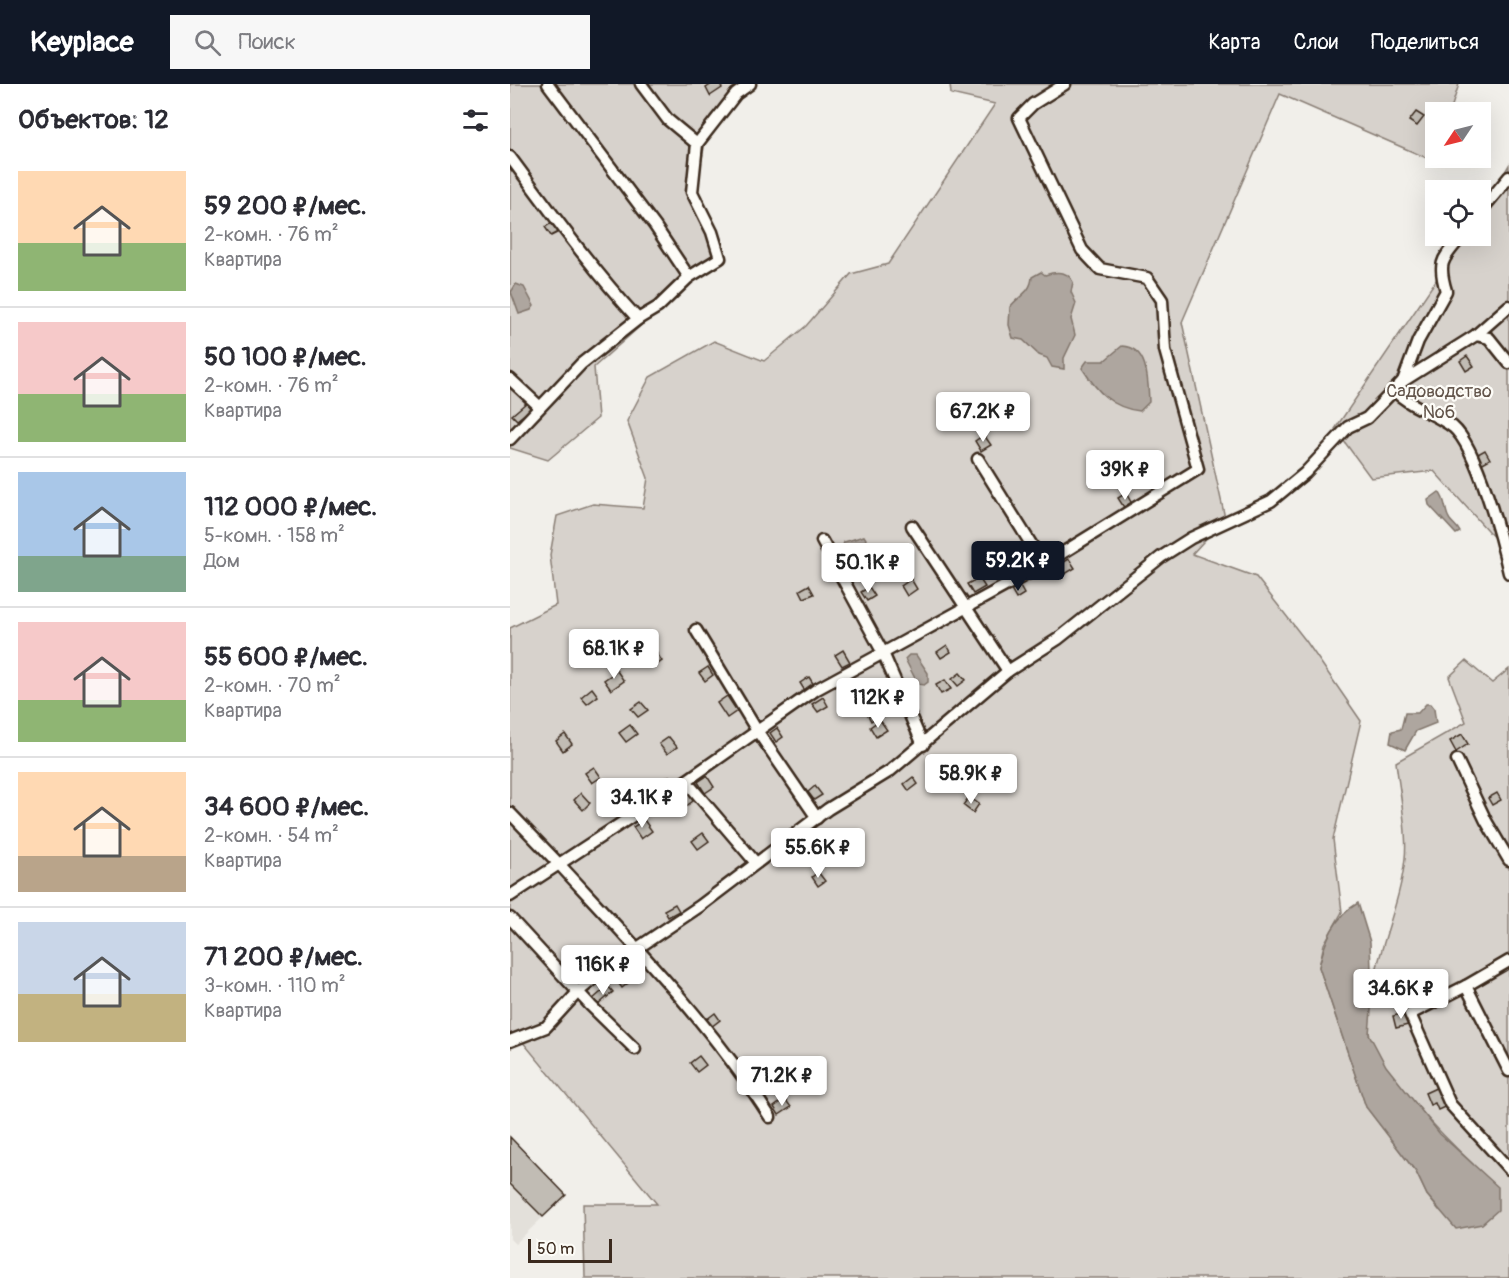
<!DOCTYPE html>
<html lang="ru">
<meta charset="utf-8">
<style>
:root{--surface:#fff;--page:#f7f7f7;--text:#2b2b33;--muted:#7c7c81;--line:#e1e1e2;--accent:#111827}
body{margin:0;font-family:Pangolin,sans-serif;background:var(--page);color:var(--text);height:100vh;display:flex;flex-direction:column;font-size:22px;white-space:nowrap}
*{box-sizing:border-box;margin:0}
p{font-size:20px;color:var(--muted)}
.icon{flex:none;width:33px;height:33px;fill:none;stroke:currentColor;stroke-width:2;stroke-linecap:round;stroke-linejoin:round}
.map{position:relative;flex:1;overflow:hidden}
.sheet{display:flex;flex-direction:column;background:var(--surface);width:510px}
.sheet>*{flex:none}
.needle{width:39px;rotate:235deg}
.controls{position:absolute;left:915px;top:18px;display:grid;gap:12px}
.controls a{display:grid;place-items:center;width:66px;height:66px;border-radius:0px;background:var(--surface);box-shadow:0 6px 24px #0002;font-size:30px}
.scale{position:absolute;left:18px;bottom:15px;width:84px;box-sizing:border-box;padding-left:6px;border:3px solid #3b2a1e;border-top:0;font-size:16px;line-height:21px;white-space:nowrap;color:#3b2a1e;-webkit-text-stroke:4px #fdfcf7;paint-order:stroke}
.price{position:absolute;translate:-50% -51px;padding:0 14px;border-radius:6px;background:#fff;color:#222;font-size:20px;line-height:39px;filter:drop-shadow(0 2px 3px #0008)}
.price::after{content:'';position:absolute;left:50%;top:36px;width:18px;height:14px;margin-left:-9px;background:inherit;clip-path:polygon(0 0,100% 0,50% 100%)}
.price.on{background:var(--accent);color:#fff}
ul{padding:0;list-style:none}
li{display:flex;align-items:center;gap:18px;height:150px;padding:0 18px}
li+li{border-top:2px solid var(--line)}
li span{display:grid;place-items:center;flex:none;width:168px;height:120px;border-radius:0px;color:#555}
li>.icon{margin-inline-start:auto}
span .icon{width:72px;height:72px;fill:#fffc;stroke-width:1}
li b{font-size:26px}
h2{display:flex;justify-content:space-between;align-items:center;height:72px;padding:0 18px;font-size:26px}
header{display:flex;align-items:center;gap:36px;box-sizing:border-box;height:84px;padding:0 30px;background:var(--accent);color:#fff}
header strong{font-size:28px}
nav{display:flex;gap:33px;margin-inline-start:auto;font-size:21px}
.search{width:420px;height:54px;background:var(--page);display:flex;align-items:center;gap:15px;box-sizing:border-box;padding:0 21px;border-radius:0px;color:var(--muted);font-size:22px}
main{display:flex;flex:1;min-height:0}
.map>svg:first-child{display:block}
.built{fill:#e3e0da}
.green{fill:#d7d2cc;stroke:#897e75;stroke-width:1.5}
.water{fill:#aea69f;stroke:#80746b;stroke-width:1.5}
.building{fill:#c1bcb4;stroke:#3b2a1e;stroke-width:1.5}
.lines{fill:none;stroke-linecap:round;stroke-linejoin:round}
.minor-casing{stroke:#3b2a1e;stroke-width:15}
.minor{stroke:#fdfcf7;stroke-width:10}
.labels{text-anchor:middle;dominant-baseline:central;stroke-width:4.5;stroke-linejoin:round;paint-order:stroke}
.park-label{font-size:18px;fill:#62544a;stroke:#fdfcf7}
</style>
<header>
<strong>Keyplace</strong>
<div class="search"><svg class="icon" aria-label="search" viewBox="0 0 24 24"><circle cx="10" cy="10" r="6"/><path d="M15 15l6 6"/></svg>Поиск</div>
<nav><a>Карта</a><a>Слои</a><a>Поделиться</a></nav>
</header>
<main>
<section class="sheet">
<h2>Объектов: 12<svg class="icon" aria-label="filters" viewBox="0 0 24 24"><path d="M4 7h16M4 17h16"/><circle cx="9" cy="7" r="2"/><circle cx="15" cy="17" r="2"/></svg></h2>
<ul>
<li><span style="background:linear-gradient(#ffd9b3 60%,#8fb573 0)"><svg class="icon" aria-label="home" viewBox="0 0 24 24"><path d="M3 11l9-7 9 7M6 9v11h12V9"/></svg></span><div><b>59 200 ₽/мес.</b><p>2-комн. · 76 m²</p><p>Квартира</p></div></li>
<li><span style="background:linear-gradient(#f6c9c9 60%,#8fb573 0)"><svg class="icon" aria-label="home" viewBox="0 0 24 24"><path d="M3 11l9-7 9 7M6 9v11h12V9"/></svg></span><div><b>50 100 ₽/мес.</b><p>2-комн. · 76 m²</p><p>Квартира</p></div></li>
<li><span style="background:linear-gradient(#a9c7e8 70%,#7fa58c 0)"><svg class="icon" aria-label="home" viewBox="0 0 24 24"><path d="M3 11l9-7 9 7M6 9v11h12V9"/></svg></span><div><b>112 000 ₽/мес.</b><p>5-комн. · 158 m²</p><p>Дом</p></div></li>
<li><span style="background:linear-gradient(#f6c9c9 65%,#8fb573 0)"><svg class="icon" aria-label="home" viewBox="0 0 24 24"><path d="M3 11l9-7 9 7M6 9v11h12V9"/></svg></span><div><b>55 600 ₽/мес.</b><p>2-комн. · 70 m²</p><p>Квартира</p></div></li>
<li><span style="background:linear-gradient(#ffd9b3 70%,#b9a48a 0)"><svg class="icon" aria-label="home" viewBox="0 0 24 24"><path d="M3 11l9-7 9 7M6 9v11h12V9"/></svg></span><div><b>34 600 ₽/мес.</b><p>2-комн. · 54 m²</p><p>Квартира</p></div></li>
<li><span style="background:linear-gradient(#c9d6e8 60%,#c2b280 0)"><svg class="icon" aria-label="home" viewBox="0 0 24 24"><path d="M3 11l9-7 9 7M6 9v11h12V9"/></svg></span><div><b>71 200 ₽/мес.</b><p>3-комн. · 110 m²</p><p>Квартира</p></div></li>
</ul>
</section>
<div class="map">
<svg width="999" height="1194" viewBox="0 0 999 1194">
<rect width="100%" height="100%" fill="#f1efea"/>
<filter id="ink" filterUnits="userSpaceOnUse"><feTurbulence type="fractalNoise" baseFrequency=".0167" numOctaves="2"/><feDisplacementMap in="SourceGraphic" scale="12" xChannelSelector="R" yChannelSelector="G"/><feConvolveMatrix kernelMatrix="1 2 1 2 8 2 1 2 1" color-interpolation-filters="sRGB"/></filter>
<g filter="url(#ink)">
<polygon class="built" points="0,1053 56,1111 5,1160 0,1155"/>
<g class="green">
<polygon points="0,0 232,0 200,32 186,106 213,169 84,283 88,334 38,376 0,364"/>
<path d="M440 0H949L940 28H926V78L770 10 672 238 715 434 682 470 746 493 796 557 851 637 823 755 832 828 814 860 809 883 856 1023 906 1088 917 1111 929 1126 963 1080C939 1058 862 980 859 948 854 894 890 828 895 774 898 749 889 704 886 678L956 638 939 593 956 577 982 599 999 585V1194H75L73 1120H147L12 957 0 960V544L46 521 40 471 47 432 83 420 133 424 138 394 117 337 140 293 204 257 254 277 296 242 341 190 378 180 485 20 441 10Z"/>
<polygon points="999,81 999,489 995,466 924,387 861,394 825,345 956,152 970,152 971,128"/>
</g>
<g class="water">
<path d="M531 188 535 191C547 187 558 187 563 198L561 208 566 219 561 235 565 251 554 274V285L542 283 537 274 529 271 513 256 503 254 499 241 500 223C508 212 521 209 522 193Z"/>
<polygon points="6,200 14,203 24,222 21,226 9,230 1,208"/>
<path d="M612 262C639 263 638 298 639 318L630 327C601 324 587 307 572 284L577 277H594Z"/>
<path d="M929 408C937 417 934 428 940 436 944 441 947 442 950 448L946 450 919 421 918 416Z"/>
<polygon points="354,452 356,455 351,469 344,474 337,473 333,462 334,458"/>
<polygon points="399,571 406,571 418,589 418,598 414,601 408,600 395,575"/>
<polygon points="916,620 920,620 924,625 926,639 906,647 895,666 880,659 882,647 891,645 895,629 908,629"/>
<path d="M848 819 860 858 862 914 859 950 876 982 930 1050 988 1103V1126L972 1140 946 1145 917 1111 906 1088 856 1023 809 883C815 856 824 833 848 819Z"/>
</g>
<g class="building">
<polygon points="202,0 210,0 212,4 200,12 196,4"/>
<polygon points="906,28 914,33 907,42 899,37"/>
<polygon points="43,138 49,148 41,152 35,143"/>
<polygon points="957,272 964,282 956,287 950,277"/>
<polygon points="16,319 21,325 7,336 2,331"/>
<polygon points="474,351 481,361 471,367 465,357"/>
<polygon points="975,366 980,375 971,380 966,371"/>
<polygon points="616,409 622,420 615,425 608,414"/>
<polygon points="382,469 387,477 378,483 373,475"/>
<polygon points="559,475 565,484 555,490 549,481"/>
<polygon points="469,494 475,503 463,510 457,500"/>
<polygon points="401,495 407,505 397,512 391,502"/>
<polygon points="299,501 304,510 294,514 290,506"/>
<polygon points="509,501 514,510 506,515 501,506"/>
<polygon points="359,503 365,512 357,517 351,508"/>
<polygon points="437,561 441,568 431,574 427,568"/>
<polygon points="144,565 152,577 144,583 136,571"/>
<polygon points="333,566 340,578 332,582 325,571"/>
<polygon points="198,583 203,591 195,597 189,589"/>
<polygon points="107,587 114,597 101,606 94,596"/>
<polygon points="450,589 456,596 448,602 442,595"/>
<polygon points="299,593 304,601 295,607 290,599"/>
<polygon points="435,596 441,605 431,610 426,601"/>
<polygon points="82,604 88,612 77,620 71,613"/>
<polygon points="217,612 227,627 217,634 207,619"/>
<polygon points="313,613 318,622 308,628 302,620"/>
<polygon points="131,618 138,626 128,633 121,625"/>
<polygon points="366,619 373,630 361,637 355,625"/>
<polygon points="370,636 377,646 366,653 360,643"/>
<polygon points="120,641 127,650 116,658 109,649"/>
<polygon points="267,644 273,653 266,658 260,649"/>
<polygon points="55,650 62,660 53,667 46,657"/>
<polygon points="952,650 958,660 946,668 940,657"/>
<polygon points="159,653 167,663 157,670 149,660"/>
<polygon points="84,683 91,693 82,699 75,689"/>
<polygon points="159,692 162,697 150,706 146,700"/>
<polygon points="197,692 204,703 195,709 188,698"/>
<polygon points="403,693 408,700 399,707 394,700"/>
<polygon points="305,702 312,711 304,716 298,708"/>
<polygon points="176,707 183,717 175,723 168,713"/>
<polygon points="71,709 80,719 73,726 64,716"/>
<polygon points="987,709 991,716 982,721 978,714"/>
<polygon points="459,713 469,720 463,729 453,721"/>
<polygon points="134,736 142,747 131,755 123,743"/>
<polygon points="193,749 199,757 188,765 182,757"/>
<polygon points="308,788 315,797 308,802 302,793"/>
<polygon points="165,820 169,827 158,833 154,826"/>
<polygon points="117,887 123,895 112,904 106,896"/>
<polygon points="907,901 914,915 905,920 897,907"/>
<polygon points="98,902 103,908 88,921 83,915"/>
<polygon points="205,929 210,936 201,943 196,936"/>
<polygon points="895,929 898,941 886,944 883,932"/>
<polygon points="189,972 196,981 187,988 180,979"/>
<polygon points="928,1003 937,1022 928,1026 925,1019 920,1021 915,1009"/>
<polygon points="275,1015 281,1023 269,1031 264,1023"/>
<polygon points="0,1053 56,1111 33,1133 0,1100"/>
</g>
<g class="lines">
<defs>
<g id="minor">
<polyline points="38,0 145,142 179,193"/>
<polyline points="131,0 158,36 187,60"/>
<path d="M0 73C41 128 81 184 128 235"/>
<polyline points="970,128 999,93"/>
<polyline points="966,251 999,222"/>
<polyline points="0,295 29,322"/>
<path d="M893 297 908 257 936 207C927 177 933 175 952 152"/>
<path d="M884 306C901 324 924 328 943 343 967 363 992 457 999 489"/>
<polyline points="0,355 71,280 128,235 148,223 179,193 210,174 202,148 182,108 187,60 226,10 240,0"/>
<polyline points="402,442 498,587"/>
<polyline points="312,457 373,569 528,484 531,476 468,375"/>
<polyline points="528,484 688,385 655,266 652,216 637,194 590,185 572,166 509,34 523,20 555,0"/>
<polyline points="186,546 246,645 307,734"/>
<polyline points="947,676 976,737 999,776"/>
<polyline points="176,697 307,605 373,569 413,661"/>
<polyline points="0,729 49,780 176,697 246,779"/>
<path d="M0 812 49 780C124 861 201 940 260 1033"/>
<polyline points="0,834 81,922 125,965"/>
<polyline points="999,877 956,902 999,987"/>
<polyline points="956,902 900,930 940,1020 999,1085"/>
<polyline points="0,957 36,943 68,908 92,888 190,822 318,725 380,687 498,587 548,555 651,473 681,454 761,417 795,389 838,343 857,334 893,297 966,251 979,254 999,279"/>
</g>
</defs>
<use href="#minor" class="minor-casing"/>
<use href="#minor" class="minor"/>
</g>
</g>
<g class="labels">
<g class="park-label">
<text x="929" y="307">Садоводство<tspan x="929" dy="21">№6</tspan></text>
</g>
</g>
</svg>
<div class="controls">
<a><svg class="needle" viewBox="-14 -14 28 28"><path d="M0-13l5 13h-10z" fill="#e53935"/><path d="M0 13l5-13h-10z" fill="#7c7c81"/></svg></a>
<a><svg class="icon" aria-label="locate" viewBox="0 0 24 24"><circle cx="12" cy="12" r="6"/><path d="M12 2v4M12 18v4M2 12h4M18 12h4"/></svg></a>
</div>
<div class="scale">50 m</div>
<b class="price" style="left:473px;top:359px">67.2K ₽</b>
<b class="price" style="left:615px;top:417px">39K ₽</b>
<b class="price on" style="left:508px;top:508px">59.2K ₽</b>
<b class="price" style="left:358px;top:510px">50.1K ₽</b>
<b class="price" style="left:104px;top:596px">68.1K ₽</b>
<b class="price" style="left:368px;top:645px">112K ₽</b>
<b class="price" style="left:461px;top:721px">58.9K ₽</b>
<b class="price" style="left:132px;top:745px">34.1K ₽</b>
<b class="price" style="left:308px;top:795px">55.6K ₽</b>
<b class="price" style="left:93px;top:912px">116K ₽</b>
<b class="price" style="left:891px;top:936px">34.6K ₽</b>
<b class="price" style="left:272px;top:1023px">71.2K ₽</b>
</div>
</main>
